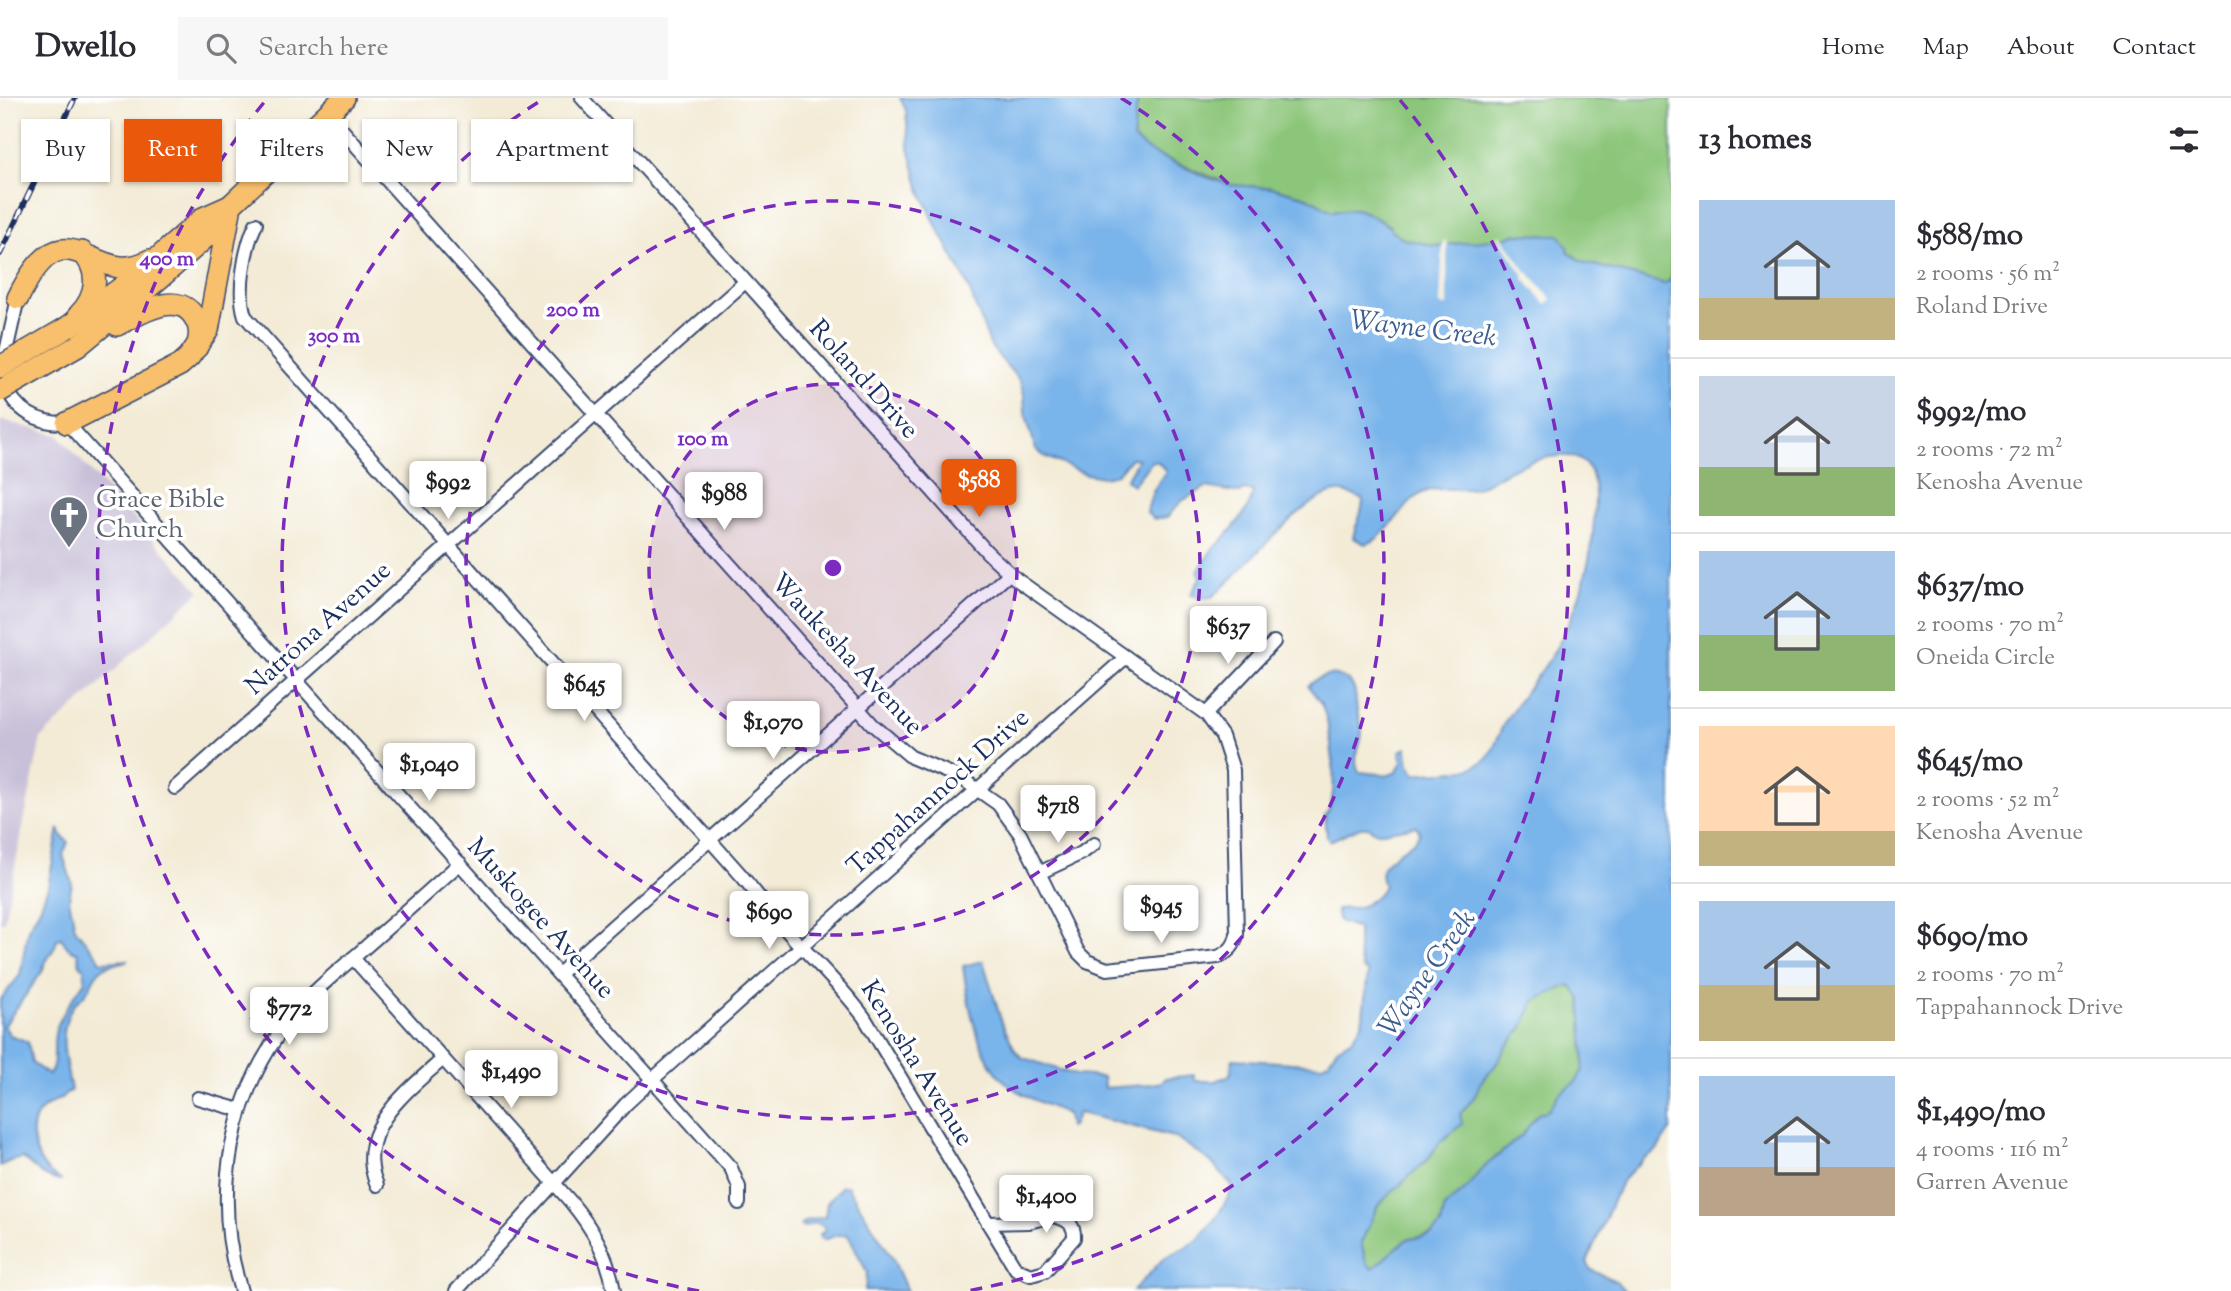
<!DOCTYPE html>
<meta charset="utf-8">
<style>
:root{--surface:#fff;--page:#f7f7f7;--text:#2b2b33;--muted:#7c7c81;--line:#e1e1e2;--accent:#ea580c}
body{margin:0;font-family:"Sorts Mill Goudy",serif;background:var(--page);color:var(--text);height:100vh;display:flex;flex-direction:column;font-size:26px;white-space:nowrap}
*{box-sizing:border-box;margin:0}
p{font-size:23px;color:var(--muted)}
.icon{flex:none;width:38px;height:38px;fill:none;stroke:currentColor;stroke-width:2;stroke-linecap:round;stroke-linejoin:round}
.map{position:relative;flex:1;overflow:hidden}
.side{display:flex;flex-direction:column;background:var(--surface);width:560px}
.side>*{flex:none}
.top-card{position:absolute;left:21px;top:21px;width:665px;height:63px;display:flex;gap:14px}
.price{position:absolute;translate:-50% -60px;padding:0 16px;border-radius:7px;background:#fff;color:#222;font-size:23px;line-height:46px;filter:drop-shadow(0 2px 4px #0008)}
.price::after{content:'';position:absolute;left:50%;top:42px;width:21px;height:16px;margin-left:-10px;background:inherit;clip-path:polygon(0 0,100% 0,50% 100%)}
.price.active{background:var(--accent);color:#fff}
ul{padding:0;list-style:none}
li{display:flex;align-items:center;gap:21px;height:175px;padding:0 28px}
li+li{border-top:2px solid var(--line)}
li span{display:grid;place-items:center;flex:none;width:196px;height:140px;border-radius:0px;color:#555}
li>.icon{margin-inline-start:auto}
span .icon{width:84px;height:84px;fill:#fffc;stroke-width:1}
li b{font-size:30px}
h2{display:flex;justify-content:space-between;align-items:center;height:84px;padding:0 28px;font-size:30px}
.pill{padding:0 24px;border-radius:0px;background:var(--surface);box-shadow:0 2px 5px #0004;font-size:24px;line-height:63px}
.pill.active{background:var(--accent);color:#fff}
header{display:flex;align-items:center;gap:42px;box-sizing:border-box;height:98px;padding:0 35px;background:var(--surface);border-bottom:2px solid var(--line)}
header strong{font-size:33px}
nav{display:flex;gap:38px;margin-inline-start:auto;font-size:24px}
.search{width:490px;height:63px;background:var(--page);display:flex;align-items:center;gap:18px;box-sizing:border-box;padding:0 24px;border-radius:0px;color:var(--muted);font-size:26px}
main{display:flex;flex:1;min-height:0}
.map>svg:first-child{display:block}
.industrial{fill:#c8bfd8}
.green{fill:#8cc67a;stroke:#547a6c;stroke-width:2}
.water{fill:#79b4ea;stroke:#4a72a4;stroke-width:2;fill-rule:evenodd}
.pier{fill:#f3ebd6}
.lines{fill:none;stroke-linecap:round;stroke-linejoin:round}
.street-casing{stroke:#3b4b70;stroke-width:16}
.highway-casing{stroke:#3b4b70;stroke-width:24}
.street{stroke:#fff;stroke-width:12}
.highway{stroke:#f8bf6c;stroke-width:21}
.rail-casing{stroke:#1b2f5e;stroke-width:6}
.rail{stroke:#fff;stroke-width:3.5;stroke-dasharray:10;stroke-linecap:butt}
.highway-bridge-casing{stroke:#3b4b70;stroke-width:24;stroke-linecap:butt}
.highway-bridge{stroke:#f8bf6c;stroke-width:21}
.ring{fill:none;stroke:#7b2cbf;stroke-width:3.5;stroke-dasharray:12 9}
.labels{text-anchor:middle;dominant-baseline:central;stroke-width:7;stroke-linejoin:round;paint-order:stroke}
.street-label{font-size:26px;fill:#1b2f5e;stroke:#fff}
.worship-label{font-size:26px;fill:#5b616d;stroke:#fff;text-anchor:start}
.water-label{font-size:28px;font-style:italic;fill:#3c5e8f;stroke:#fff}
.centre{fill:#7b2cbf;stroke:#fff;stroke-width:3.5}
.ring-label{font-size:21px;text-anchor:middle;font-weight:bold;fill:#7b2cbf;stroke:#fff;stroke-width:7;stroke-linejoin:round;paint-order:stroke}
</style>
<header>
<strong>Dwello</strong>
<div class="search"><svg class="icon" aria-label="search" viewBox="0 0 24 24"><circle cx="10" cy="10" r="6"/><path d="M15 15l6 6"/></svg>Search here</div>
<nav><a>Home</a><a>Map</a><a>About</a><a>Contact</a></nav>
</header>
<main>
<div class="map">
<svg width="1671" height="1193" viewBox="0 0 1671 1193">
<rect width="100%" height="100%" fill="#fff"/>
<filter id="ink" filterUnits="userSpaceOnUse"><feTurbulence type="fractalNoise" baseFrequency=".0143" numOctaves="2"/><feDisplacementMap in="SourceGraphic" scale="14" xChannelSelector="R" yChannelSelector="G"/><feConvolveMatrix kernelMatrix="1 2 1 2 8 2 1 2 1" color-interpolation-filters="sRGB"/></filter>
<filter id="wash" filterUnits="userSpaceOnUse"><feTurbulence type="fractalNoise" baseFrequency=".00686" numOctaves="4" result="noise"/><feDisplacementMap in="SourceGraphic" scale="28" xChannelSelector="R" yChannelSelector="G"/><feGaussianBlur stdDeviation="1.57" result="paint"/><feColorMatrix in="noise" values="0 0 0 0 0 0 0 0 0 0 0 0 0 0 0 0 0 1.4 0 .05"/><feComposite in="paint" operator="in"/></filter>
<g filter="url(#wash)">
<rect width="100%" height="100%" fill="#f3ebd6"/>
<polygon class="industrial" points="0,322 58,337 200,493 41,640 4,823 0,825"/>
<g class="green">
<polygon points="1143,0 1671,0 1671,181 1665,186 1583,164 1568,154 1500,141 1435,148 1403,141 1392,133 1390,128 1367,115 1355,111 1332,113 1307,99 1274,90 1231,87 1150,54 1133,41 1137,5"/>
<polygon points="1568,887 1573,889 1581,900 1584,959 1583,972 1576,984 1558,997 1549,1012 1538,1016 1522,1037 1481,1072 1466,1091 1445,1109 1441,1127 1431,1137 1406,1142 1372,1171 1366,1164 1361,1145 1378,1107 1428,1061 1440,1044 1461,1026 1460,1016 1475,998 1480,984 1495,968 1506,949 1521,931 1534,903"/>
</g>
<g class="water">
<path d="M900 0H1143L1137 5 1133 41 1150 54 1206 79 1231 87 1274 90 1307 99 1332 113 1356 111 1367 115 1390 129 1392 133 1403 141 1435 148 1500 141 1516 136 1559 137 1568 149V154L1583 164 1665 186 1671 181V1031L1656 1053 1642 1062 1621 1084 1587 1164 1591 1172 1616 1183 1625 1193H1133L1163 1161 1197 1143 1218 1117 1231 1094V1086L1211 1064 1177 1040 1084 1016 1078 1015 1072 1028 1069 1029 1067 1016C1048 1007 1025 1000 1009 987 977 962 968 905 963 868L983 863 1002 925 1015 952 1021 959 1075 977 1103 979 1104 990 1145 987 1162 984 1166 980 1194 977 1195 983H1215L1230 977 1233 961 1322 967 1329 963 1337 950 1352 941 1362 926 1368 874 1362 871 1358 852V830L1339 823 1336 812C1343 809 1345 811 1353 810 1365 809 1380 798 1384 787 1370 759 1412 755 1420 734L1416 728 1383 734H1375L1368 729H1360L1330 743 1327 739 1325 717C1341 701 1331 631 1323 610 1320 602 1313 595 1308 588 1316 581 1326 575 1337 578 1362 585 1353 601 1358 617 1359 623 1362 627 1362 633 1362 649 1351 659 1359 674L1389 677 1397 674 1402 663 1400 653 1407 650 1408 665 1415 676C1435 672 1464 678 1482 664 1496 654 1497 637 1505 624 1518 601 1537 581 1551 559 1581 510 1595 456 1595 398 1595 380 1590 361 1569 358 1548 356 1527 364 1508 373 1497 378 1487 387 1475 390 1457 394 1435 386 1419 397 1402 408 1383 444 1365 446L1353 440C1355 426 1363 416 1363 402 1355 398 1346 393 1337 394 1302 397 1242 475 1212 499L1200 500 1191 496 1200 481 1198 473 1214 449 1219 446C1231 432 1252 411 1253 393L1244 392 1240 395 1206 389 1182 403 1167 419 1154 421 1147 415C1149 398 1157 386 1166 373L1158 364 1152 363 1133 387 1126 382 1138 361 1131 360 1117 376 1103 379 1086 376 1046 359 1036 352 1025 314 1024 297 1020 283 991 249 966 183 935 125 919 89 909 49 906 12ZM1568 887 1573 889 1581 901 1584 959 1583 972 1576 984 1558 997 1549 1012 1538 1016 1522 1037 1481 1072 1466 1091 1445 1109 1441 1127 1431 1137 1406 1142 1372 1171 1366 1164 1361 1145 1378 1107 1428 1061 1440 1044 1462 1026 1460 1016 1475 998 1480 985 1495 968 1506 949 1522 931 1534 903Z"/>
<path d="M59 730 61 737 68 744 63 757 72 785 69 801 75 830 102 864 128 862C120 867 111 865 103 870 93 876 92 888 85 896 82 900 76 903 73 908 56 933 66 965 71 992 62 1001 52 1004 43 1011 25 1025 34 1060 48 1073 52 1077 57 1080 62 1083 45 1081 35 1071 23 1060L10 1063 0 1068V902L20 877 28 831 40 810 48 789ZM61 840 68 850 78 855 79 866 84 870 85 883C74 899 62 914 56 932 51 947 58 964 49 977L32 965 28 944 10 937 4 928 43 872C45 860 56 853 57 841Z"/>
<polygon points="842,1088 847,1088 893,1161 907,1193 865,1193 867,1174 848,1137 837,1137 824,1142 819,1137 826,1132 822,1127 815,1125 803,1129 800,1127 805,1123 825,1119 827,1105"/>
</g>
<g class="pier">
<polygon points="1501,137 1527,175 1529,175 1552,202 1546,207 1523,179 1524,177 1497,138"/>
<polygon points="1447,143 1447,208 1440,207 1443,144"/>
</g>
</g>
<g filter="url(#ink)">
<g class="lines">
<defs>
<g id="street">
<path d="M327 15 873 627 911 659 961 680 998 706 1020 736 1078 854 1087 863 1107 871 1218 859C1229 854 1235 848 1237 836L1233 672 1222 638 1206 616 1016 481 987 454 582 0"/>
<path d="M256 126C245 149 237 194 245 218L741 777C760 800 778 824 798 845 821 869 844 892 864 919L988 1125"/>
<polyline points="3,267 18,200"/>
<path d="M5 285C14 313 39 326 67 325L731 1070 739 1089V1105"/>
<polyline points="1206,616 1274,544"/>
<polyline points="175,690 745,184"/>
<polyline points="1039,775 1082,755 1094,746"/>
<path d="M353 860 570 1103C593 1131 608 1157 614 1193"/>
<polyline points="559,876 1009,476"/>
<polyline points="198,1000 240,1012"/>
<path d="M377 1087C353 1033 407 993 443 961"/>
<path d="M1052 1118C1065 1120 1075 1125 1074 1140L1045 1173 1031 1177 1016 1171 988 1125 1029 1124Z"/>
<path d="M241 1193C211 1096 229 995 294 916 313 893 337 874 360 854 393 825 427 795 460 765"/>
<polyline points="456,1193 626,1006 653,981 1126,559"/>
</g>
<g id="highway">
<path d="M18 200C67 98 92 195 150 162"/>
<path d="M79 217C97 199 101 173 82 154"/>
<path d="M117 227C139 216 179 189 196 222 201 231 200 239 197 249"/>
<polyline points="68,229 140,176 203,120 230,108"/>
<polyline points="78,248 161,179 215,131 230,108 344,0"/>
<polyline points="67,325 180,267 189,259 208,232 230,113"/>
</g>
</defs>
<use href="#street" class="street-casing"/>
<use href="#highway" class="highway-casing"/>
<use href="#street" class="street"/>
<use href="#highway" class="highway"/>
<defs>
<polyline id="rail" points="0,156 75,0"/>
</defs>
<use href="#rail" class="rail-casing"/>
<use href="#rail" class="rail"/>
<defs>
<g id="highway-bridge">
<polyline points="0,269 68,229"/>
<polyline points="0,293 78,248"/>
</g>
</defs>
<use href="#highway-bridge" class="highway-bridge-casing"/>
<use href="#highway-bridge" class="highway-bridge"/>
</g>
</g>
<circle cx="833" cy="470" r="184" fill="#7b2cbf" fill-opacity=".12"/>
<g class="ring">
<circle cx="833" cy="470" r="184"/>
<circle cx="833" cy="470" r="367"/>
<path d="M1121 0A551 551 0 1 1 545 0"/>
<path d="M699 1193A735 735 0 0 1 266 2M1400 2A735 735 0 0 1 967 1193"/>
</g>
<defs>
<symbol id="church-pin" viewBox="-11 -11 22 30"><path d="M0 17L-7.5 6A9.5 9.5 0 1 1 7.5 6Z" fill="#6b7280" stroke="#fff"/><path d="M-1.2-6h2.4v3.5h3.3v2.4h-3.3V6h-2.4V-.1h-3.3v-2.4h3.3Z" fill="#fff"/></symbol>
</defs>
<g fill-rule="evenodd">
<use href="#church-pin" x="47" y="395" width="44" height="60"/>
</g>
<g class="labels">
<g class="street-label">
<text transform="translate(863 282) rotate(48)">Roland Drive</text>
<text transform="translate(319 531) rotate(-42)">Natrona Avenue</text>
<text transform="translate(846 557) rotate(47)">Waukesha Avenue</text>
<text transform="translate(939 695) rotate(-42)">Tappahannock Drive</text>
<text transform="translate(540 821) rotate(48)">Muskogee Avenue</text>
<text transform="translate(916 966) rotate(58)">Kenosha Avenue</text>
</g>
<g class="worship-label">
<text x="96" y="402">Grace Bible<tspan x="96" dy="30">Church</tspan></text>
</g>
<g class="water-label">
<text transform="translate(1423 232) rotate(7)">Wayne Creek</text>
<text transform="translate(1428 876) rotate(-55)">Wayne Creek</text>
</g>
</g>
<circle cx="833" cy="470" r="10" class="centre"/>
<g class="ring-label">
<text x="167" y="167">400 m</text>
<text x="573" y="218">200 m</text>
<text x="334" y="244">300 m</text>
<text x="703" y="347">100 m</text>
</g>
</svg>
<b class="price active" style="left:979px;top:421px">$588</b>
<b class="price" style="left:448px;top:423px">$992</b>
<b class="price" style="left:724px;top:434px">$988</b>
<b class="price" style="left:1228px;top:568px">$637</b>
<b class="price" style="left:584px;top:625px">$645</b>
<b class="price" style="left:773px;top:663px">$1,070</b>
<b class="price" style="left:429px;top:705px">$1,040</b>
<b class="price" style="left:1058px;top:747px">$718</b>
<b class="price" style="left:1161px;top:847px">$945</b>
<b class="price" style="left:769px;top:853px">$690</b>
<b class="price" style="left:289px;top:949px">$772</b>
<b class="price" style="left:511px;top:1012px">$1,490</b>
<b class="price" style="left:1046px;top:1137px">$1,400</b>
<div class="top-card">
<a class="pill">Buy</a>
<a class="pill active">Rent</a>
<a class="pill">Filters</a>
<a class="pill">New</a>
<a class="pill">Apartment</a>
</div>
</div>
<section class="side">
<h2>13 homes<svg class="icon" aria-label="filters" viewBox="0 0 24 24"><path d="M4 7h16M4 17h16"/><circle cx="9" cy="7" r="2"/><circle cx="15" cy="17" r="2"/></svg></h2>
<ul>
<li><span style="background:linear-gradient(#a9c7e8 70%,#c2b280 0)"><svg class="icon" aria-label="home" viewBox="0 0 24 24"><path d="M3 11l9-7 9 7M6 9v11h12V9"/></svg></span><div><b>$588/mo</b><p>2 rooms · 56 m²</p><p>Roland Drive</p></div></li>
<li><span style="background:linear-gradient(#c9d6e8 65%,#8fb573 0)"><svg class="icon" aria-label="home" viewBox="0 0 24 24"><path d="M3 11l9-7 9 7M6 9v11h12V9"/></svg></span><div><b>$992/mo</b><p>2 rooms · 72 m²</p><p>Kenosha Avenue</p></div></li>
<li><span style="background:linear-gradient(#a9c7e8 60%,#8fb573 0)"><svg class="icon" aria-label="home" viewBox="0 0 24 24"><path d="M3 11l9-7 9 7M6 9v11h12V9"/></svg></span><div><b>$637/mo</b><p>2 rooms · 70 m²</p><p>Oneida Circle</p></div></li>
<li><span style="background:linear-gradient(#ffd9b3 75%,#c2b280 0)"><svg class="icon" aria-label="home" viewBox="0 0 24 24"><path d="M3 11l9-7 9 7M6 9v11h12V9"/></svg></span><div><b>$645/mo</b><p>2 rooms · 52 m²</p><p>Kenosha Avenue</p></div></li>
<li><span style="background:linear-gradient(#a9c7e8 60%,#c2b280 0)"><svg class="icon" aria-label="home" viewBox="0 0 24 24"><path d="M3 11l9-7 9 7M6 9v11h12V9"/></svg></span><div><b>$690/mo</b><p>2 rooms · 70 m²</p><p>Tappahannock Drive</p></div></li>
<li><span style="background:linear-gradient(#a9c7e8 65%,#b9a48a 0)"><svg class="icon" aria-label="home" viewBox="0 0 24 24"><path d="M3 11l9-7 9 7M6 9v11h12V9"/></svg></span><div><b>$1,490/mo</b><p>4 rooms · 116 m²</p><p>Garren Avenue</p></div></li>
</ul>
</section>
</main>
